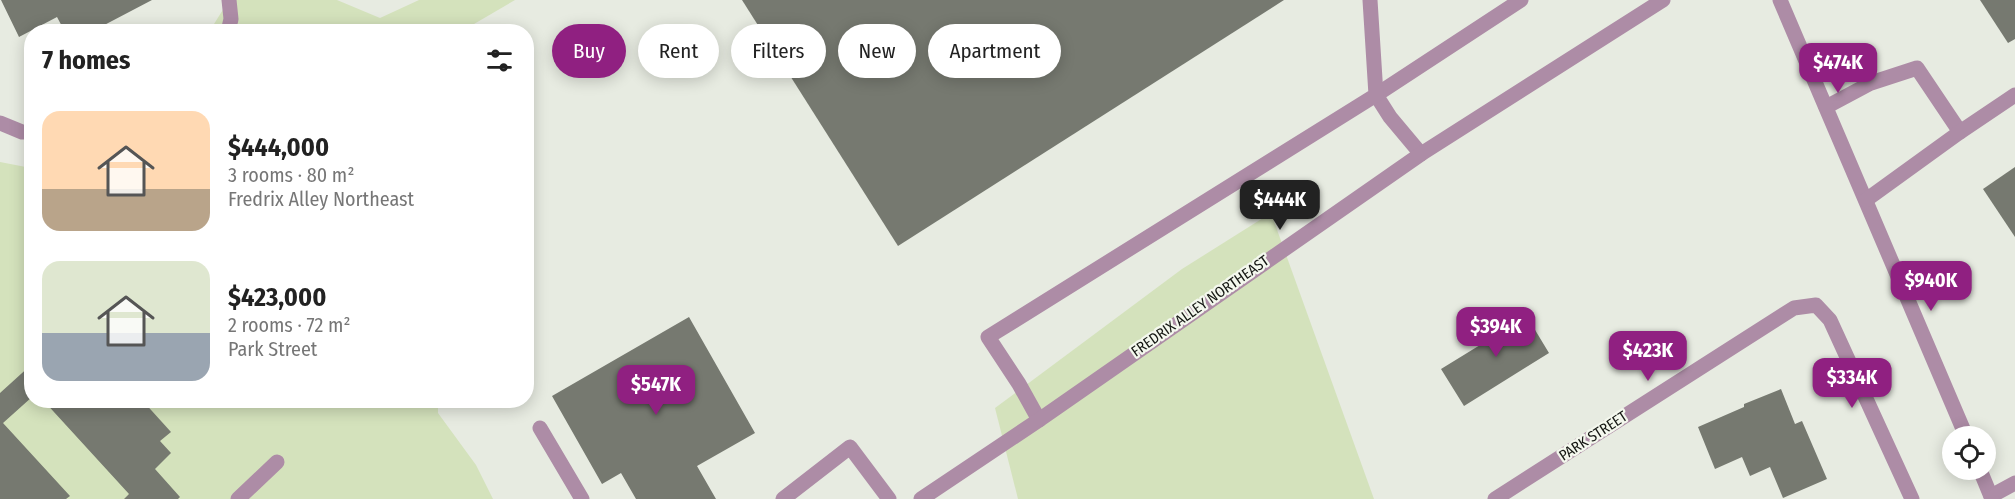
<!DOCTYPE html>
<meta charset="utf-8">
<style>
:root{--surface:#fff;--page:#f2f2f2;--text:#222;--muted:#767676;--accent:#902081}
body{margin:0;font-family:"Fira Sans Condensed",sans-serif;background:var(--page);color:var(--text);height:100vh;display:flex;flex-direction:column;font-size:22px;white-space:nowrap}
*{box-sizing:border-box;margin:0}
p{font-size:20px;color:var(--muted)}
.icon{flex:none;width:33px;height:33px;fill:none;stroke:currentColor;stroke-width:2;stroke-linecap:round;stroke-linejoin:round}
.map{position:relative;flex:1;overflow:hidden}
.side{position:absolute;left:24px;top:24px;width:510px;height:384px;display:flex;flex-direction:column;background:var(--surface);border-radius:24px;box-shadow:0 3px 15px #0003}
.side>*{flex:none}
.guide{position:absolute;left:552px;top:24px;width:570px;height:54px;display:flex;gap:12px}
.controls{position:absolute;left:1942px;top:426px;display:grid;gap:12px}
.controls a{display:grid;place-items:center;width:54px;height:54px;border-radius:50%;background:var(--surface);box-shadow:0 3px 15px #0003;font-size:30px}
.price{position:absolute;translate:-50% -51px;padding:0 14px;border-radius:12px;background:var(--accent);color:#fff;font-size:20px;line-height:39px;filter:drop-shadow(0 2px 3px #0008)}
.price::after{content:'';position:absolute;left:50%;top:36px;width:18px;height:14px;margin-left:-9px;background:inherit;clip-path:polygon(0 0,100% 0,50% 100%)}
.price.on{background:#222;color:#fff}
ul{padding:0;list-style:none}
li{display:flex;align-items:center;gap:18px;height:150px;padding:0 18px}
li span{display:grid;place-items:center;flex:none;width:168px;height:120px;border-radius:18px;color:#555}
li>.icon{margin-inline-start:auto}
span .icon{width:72px;height:72px;fill:#fffc;stroke-width:1}
li b{font-size:26px}
h2{display:flex;justify-content:space-between;align-items:center;height:72px;padding:0 18px;font-size:26px}
.chip{padding:0 21px;border-radius:27px;background:var(--surface);box-shadow:0 3px 15px #0003;font-size:21px;line-height:54px}
.chip.on{background:var(--accent);color:#fff}
.map>svg:first-child{display:block}
.green{fill:#d4e2bc}
.building{fill:#767970}
.lines{fill:none;stroke-linecap:round;stroke-linejoin:round}
.lane{stroke:#ad8ca6;stroke-width:15}
.street{stroke:#ad8ca6;stroke-width:15}
.labels{text-anchor:middle;dominant-baseline:central;stroke-width:4.5;stroke-linejoin:round;paint-order:stroke}
.street-label{font-size:15px;fill:#151713;stroke:#f4f8ee}
</style>
<div class="map">
<svg width="2015" height="499" viewBox="0 0 2015 499">
<rect width="100%" height="100%" fill="#e7ebe1"/>
<g class="green">
<polygon points="229,0 337,0 380,18 419,0 515,0 462,31 209,32"/>
<polygon points="0,162 31,168 32,400 438,401 438,413 476,465 493,499 0,499"/>
<polygon points="1271,213 1374,499 1018,499 995,408 1182,269"/>
</g>
<g class="building">
<polygon points="1,0 152,0 91,32 65,32 57,17 19,37"/>
<polygon points="742,0 1284,0 898,246"/>
<polygon points="1980,0 2015,0 2015,39 2008,43"/>
<polygon points="2015,167 2015,237 1983,189"/>
<polygon points="1515,307 1521,318 1526,315 1549,353 1464,406 1441,369 1498,334 1491,322"/>
<polygon points="689,317 755,433 697,466 716,499 636,499 621,473 602,484 552,396"/>
<polygon points="32,364 32,397 3,423 70,496 66,499 0,499 0,393"/>
<polygon points="1781,389 1795,424 1802,421 1827,479 1783,498 1770,467 1750,476 1742,457 1715,469 1698,427 1744,407 1744,404"/>
<polygon points="43,400 142,400 171,432 160,441 171,453 155,469 180,497 178,499 124,499 129,494"/>
</g>
<g class="lines">
<g class="lane">
<polyline points="228,32 231,19 229,0"/>
<polyline points="1826,107 1871,83 1917,68 1960,132"/>
<polyline points="0,123 22,132 32,132"/>
<polyline points="1421,154 1390,117 1376,95 1521,0"/>
<polyline points="1039,420 1019,384 988,337 1376,95 1370,0"/>
<polyline points="540,428 582,499"/>
<polyline points="1991,496 2015,483"/>
<polyline points="238,499 277,462"/>
<polyline points="783,499 850,447 889,499"/>
</g>
<g class="street">
<polyline points="1780,0 1966,436"/>
<polyline points="1866,200 1960,132 2015,95"/>
<polyline points="1980,470 1992,499"/>
<polyline points="921,499 1039,420 1421,154 1663,0"/>
<polyline points="1495,499 1794,308 1816,305 1830,320 1912,499"/>
</g>
</g>
<g class="labels">
<g class="street-label">
<text transform="translate(1200 306) rotate(-35)">FREDRIX ALLEY NORTHEAST</text>
<text transform="translate(1593 436) rotate(-33)">PARK STREET</text>
</g>
</g>
</svg>
<div class="controls">
<a><svg class="icon" aria-label="locate" viewBox="0 0 24 24"><circle cx="12" cy="12" r="6"/><path d="M12 2v4M12 18v4M2 12h4M18 12h4"/></svg></a>
</div>
<b class="price" style="left:1838px;top:94px">$474K</b>
<b class="price on" style="left:1280px;top:231px">$444K</b>
<b class="price" style="left:1931px;top:312px">$940K</b>
<b class="price" style="left:1496px;top:358px">$394K</b>
<b class="price" style="left:1648px;top:382px">$423K</b>
<b class="price" style="left:1852px;top:409px">$334K</b>
<b class="price" style="left:656px;top:416px">$547K</b>
<div class="guide">
<a class="chip on">Buy</a>
<a class="chip">Rent</a>
<a class="chip">Filters</a>
<a class="chip">New</a>
<a class="chip">Apartment</a>
</div>
<section class="side">
<h2>7 homes<svg class="icon" aria-label="filters" viewBox="0 0 24 24"><path d="M4 7h16M4 17h16"/><circle cx="9" cy="7" r="2"/><circle cx="15" cy="17" r="2"/></svg></h2>
<ul>
<li><span style="background:linear-gradient(#ffd9b3 65%,#b9a48a 0)"><svg class="icon" aria-label="home" viewBox="0 0 24 24"><path d="M3 11l9-7 9 7M6 9v11h12V9"/></svg></span><div><b>$444,000</b><p>3 rooms · 80 m²</p><p>Fredrix Alley Northeast</p></div></li>
<li><span style="background:linear-gradient(#dfe7d0 60%,#9aa5b1 0)"><svg class="icon" aria-label="home" viewBox="0 0 24 24"><path d="M3 11l9-7 9 7M6 9v11h12V9"/></svg></span><div><b>$423,000</b><p>2 rooms · 72 m²</p><p>Park Street</p></div></li>
</ul>
</section>
</div>
